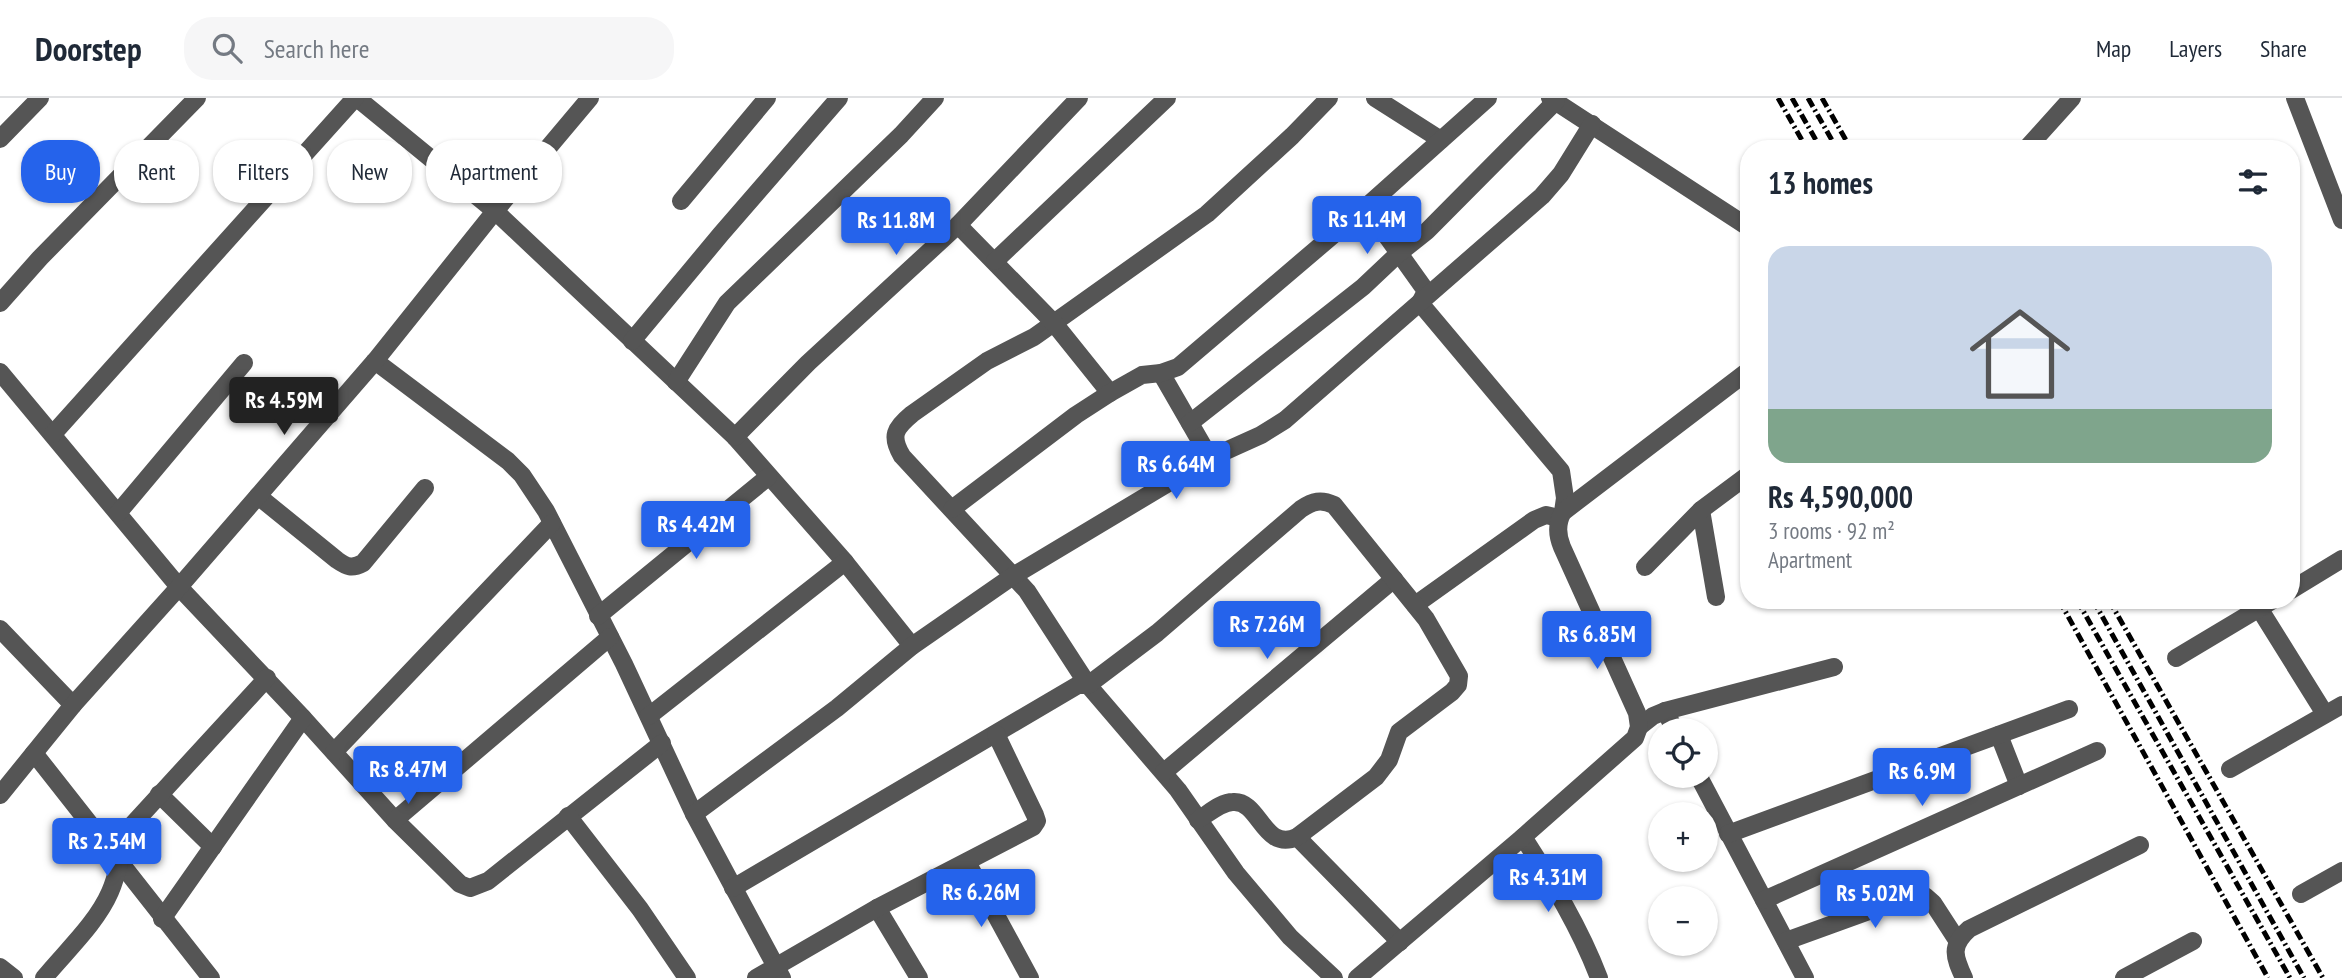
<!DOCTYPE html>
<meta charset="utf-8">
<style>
:root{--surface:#fff;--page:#f6f6f7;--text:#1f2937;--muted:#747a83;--line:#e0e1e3;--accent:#2563eb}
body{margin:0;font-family:"PT Sans Narrow",sans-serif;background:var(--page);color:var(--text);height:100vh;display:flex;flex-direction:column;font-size:26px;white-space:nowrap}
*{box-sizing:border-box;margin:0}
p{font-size:23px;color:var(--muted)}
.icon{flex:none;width:38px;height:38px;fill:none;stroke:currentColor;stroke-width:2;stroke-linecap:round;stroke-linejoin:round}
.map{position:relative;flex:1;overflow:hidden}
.side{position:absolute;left:1740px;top:42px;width:560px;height:469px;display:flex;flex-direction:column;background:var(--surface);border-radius:28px;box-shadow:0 2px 5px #0004}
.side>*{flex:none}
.guide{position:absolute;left:21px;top:42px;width:665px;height:63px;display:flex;gap:14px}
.fabs{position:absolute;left:1648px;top:620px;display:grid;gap:14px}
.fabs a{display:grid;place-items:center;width:70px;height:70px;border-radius:50%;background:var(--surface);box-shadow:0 2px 5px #0004;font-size:35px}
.price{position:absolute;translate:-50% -60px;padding:0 16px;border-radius:7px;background:var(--accent);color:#fff;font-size:23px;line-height:46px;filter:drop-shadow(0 2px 4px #0008)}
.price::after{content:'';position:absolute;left:50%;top:42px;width:21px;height:16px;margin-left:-10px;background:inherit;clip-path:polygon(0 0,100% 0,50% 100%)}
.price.on{background:#222;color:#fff}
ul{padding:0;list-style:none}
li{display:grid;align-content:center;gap:14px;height:371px;padding:0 28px}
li+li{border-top:2px solid var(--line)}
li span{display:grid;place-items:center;height:217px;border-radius:21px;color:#555}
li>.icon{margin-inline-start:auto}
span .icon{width:126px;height:126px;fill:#fffc;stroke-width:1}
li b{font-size:30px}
h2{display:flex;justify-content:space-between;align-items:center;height:84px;padding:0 28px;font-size:30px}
.tag{padding:0 24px;border-radius:28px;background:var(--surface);box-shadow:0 2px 5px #0004;font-size:24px;line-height:63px}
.tag.on{background:var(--accent);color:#fff}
header{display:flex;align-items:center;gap:42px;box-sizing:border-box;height:98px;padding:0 35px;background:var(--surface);border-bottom:2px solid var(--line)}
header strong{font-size:33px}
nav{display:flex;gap:38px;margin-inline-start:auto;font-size:24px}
.search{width:490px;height:63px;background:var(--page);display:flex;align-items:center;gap:18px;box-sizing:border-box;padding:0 24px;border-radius:28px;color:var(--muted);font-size:26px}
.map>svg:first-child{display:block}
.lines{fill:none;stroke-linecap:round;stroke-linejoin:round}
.minor{stroke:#555;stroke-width:18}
.rail{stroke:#000;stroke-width:5;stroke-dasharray:10 3.5 2 3.5;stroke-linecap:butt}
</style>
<header>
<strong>Doorstep</strong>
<div class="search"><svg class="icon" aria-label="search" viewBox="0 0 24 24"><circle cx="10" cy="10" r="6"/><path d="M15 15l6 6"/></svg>Search here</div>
<nav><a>Map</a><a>Layers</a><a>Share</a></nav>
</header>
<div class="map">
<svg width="2342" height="880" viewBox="0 0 2342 880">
<rect width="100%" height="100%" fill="#fff"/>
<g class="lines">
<g class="minor">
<polyline points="357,0 495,113 735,339 845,464 912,548"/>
<path d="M1329 0 1292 38 1207 116 1034 239 987 263 912 316C895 330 890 338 902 358L1027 493 1088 587 1178 692 1236 775 1290 839 1334 880"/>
<polyline points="1375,0 1441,42"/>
<polyline points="1550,0 1748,129"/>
<polyline points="2295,0 2342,122"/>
<polyline points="0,41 40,0"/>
<polyline points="2026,51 2072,0"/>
<polyline points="681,103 767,0"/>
<polyline points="1366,109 1426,193 1420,205 1561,373 1565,400 1563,414"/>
<polyline points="958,127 1053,224 1110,295"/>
<polyline points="995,163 1167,0"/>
<polyline points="0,205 40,160 197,0"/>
<polyline points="632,243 721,136 839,0"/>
<polyline points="375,263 508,363 522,377 546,413 624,566 694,716 782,880"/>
<polyline points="0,274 179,489 303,620 395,722 460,786 470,790 488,783 662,645"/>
<polyline points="1161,275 1210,360"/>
<polyline points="676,284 727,205 901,37 935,0"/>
<polyline points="1190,325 1363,189 1398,156 1427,133 1556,3"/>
<polyline points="53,336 355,0"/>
<polyline points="735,339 808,265 958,127 1079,0"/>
<path d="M258 398 337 462C347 469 352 471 363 465L425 390"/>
<polyline points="952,411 1076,317 1110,295 1142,277 1161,275 1178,269 1366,109 1488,0"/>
<polyline points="1701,412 1716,499"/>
<polyline points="118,415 244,265"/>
<polyline points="1645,469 1701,412 1748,377"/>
<polyline points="2291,492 2342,461"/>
<polyline points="1415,507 1534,422 1546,417 1559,420"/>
<polyline points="2259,510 2325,616"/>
<polyline points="598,518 768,379"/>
<polyline points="0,531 73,607"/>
<polyline points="2176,560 2273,502"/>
<polyline points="1665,613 1675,632"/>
<polyline points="649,618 845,464"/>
<polyline points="1639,629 1653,618 1665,613 1834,569"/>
<polyline points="1999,637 2019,688"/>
<polyline points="334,654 552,425"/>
<polyline points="34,655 211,880"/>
<polyline points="2230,671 2342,607"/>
<polyline points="1164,674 1394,481"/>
<polyline points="1698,677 1805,880"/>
<polyline points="159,696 213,749"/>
<polyline points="0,697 73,607 179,489 375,263 495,113 590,0"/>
<polyline points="694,716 837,610 912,548 1013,478 1210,360 1261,337 1285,322 1542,98 1561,76 1592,26"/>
<polyline points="568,718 640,811 687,880"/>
<polyline points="395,722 610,539"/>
<polyline points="1728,736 2069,611"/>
<polyline points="1297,739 1400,844"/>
<path d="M1523 739C1552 784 1580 830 1599 880"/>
<polyline points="967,764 1030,880"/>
<path d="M733 790 1078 587H1088L1157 535 1301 411C1313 403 1321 401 1334 407L1426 521 1459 578 1458 587 1452 594 1399 634 1389 662 1376 679 1297 739C1263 754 1260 702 1233 704 1221 704 1208 716 1198 722"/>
<polyline points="2301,796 2342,773"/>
<polyline points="1764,802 2097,653"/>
<polyline points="877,810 919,880"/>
<polyline points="162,821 303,620"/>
<polyline points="1786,843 1913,797 1925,798 1933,805 1957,842"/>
<polyline points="0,869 14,880"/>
<path d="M44 880C66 853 96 826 110 794 120 772 120 749 132 727L267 580"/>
<polyline points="756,880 877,810 1033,729 1037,723 1035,717 996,636"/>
<path d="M1357 880 1523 739 1635 640 1639 629 1637 615 1562 449C1557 437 1556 426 1563 414L1748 273"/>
<path d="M1964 880C1954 858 1950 848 1969 831L2140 747"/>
<polyline points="2124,880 2193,843"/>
</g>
<g class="rail">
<polyline points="1778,0 1807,51"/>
<polyline points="1792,0 1821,51"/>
<polyline points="1808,0 1837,51"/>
<polyline points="1822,0 1851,51"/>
<polyline points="2059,502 2268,880"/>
<polyline points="2077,502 2290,880"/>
<polyline points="2093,502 2304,880"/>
<polyline points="2109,502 2323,880"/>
</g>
</g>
</svg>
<div class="fabs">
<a><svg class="icon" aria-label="locate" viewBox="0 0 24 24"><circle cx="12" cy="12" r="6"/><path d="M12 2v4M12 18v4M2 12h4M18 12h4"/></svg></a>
<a>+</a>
<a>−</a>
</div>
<b class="price" style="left:1367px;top:158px">Rs 11.4M</b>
<b class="price" style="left:896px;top:159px">Rs 11.8M</b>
<b class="price on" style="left:284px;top:339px">Rs 4.59M</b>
<b class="price" style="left:1176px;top:403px">Rs 6.64M</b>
<b class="price" style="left:696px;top:463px">Rs 4.42M</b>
<b class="price" style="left:1267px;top:563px">Rs 7.26M</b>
<b class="price" style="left:1597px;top:573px">Rs 6.85M</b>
<b class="price" style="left:408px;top:708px">Rs 8.47M</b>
<b class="price" style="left:1922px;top:710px">Rs 6.9M</b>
<b class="price" style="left:107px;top:780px">Rs 2.54M</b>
<b class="price" style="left:1548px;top:816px">Rs 4.31M</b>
<b class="price" style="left:981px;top:831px">Rs 6.26M</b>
<b class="price" style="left:1875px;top:832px">Rs 5.02M</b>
<div class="guide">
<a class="tag on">Buy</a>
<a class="tag">Rent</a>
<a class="tag">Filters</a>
<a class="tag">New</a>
<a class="tag">Apartment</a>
</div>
<section class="side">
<h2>13 homes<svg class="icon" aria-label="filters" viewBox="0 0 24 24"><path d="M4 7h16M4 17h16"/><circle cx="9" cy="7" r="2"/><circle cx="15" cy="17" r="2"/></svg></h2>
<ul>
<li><span style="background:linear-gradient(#c9d6e8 75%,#7fa58c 0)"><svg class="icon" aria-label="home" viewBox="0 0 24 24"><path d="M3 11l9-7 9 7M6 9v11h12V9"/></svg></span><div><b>Rs 4,590,000</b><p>3 rooms · 92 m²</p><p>Apartment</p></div></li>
</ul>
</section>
</div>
